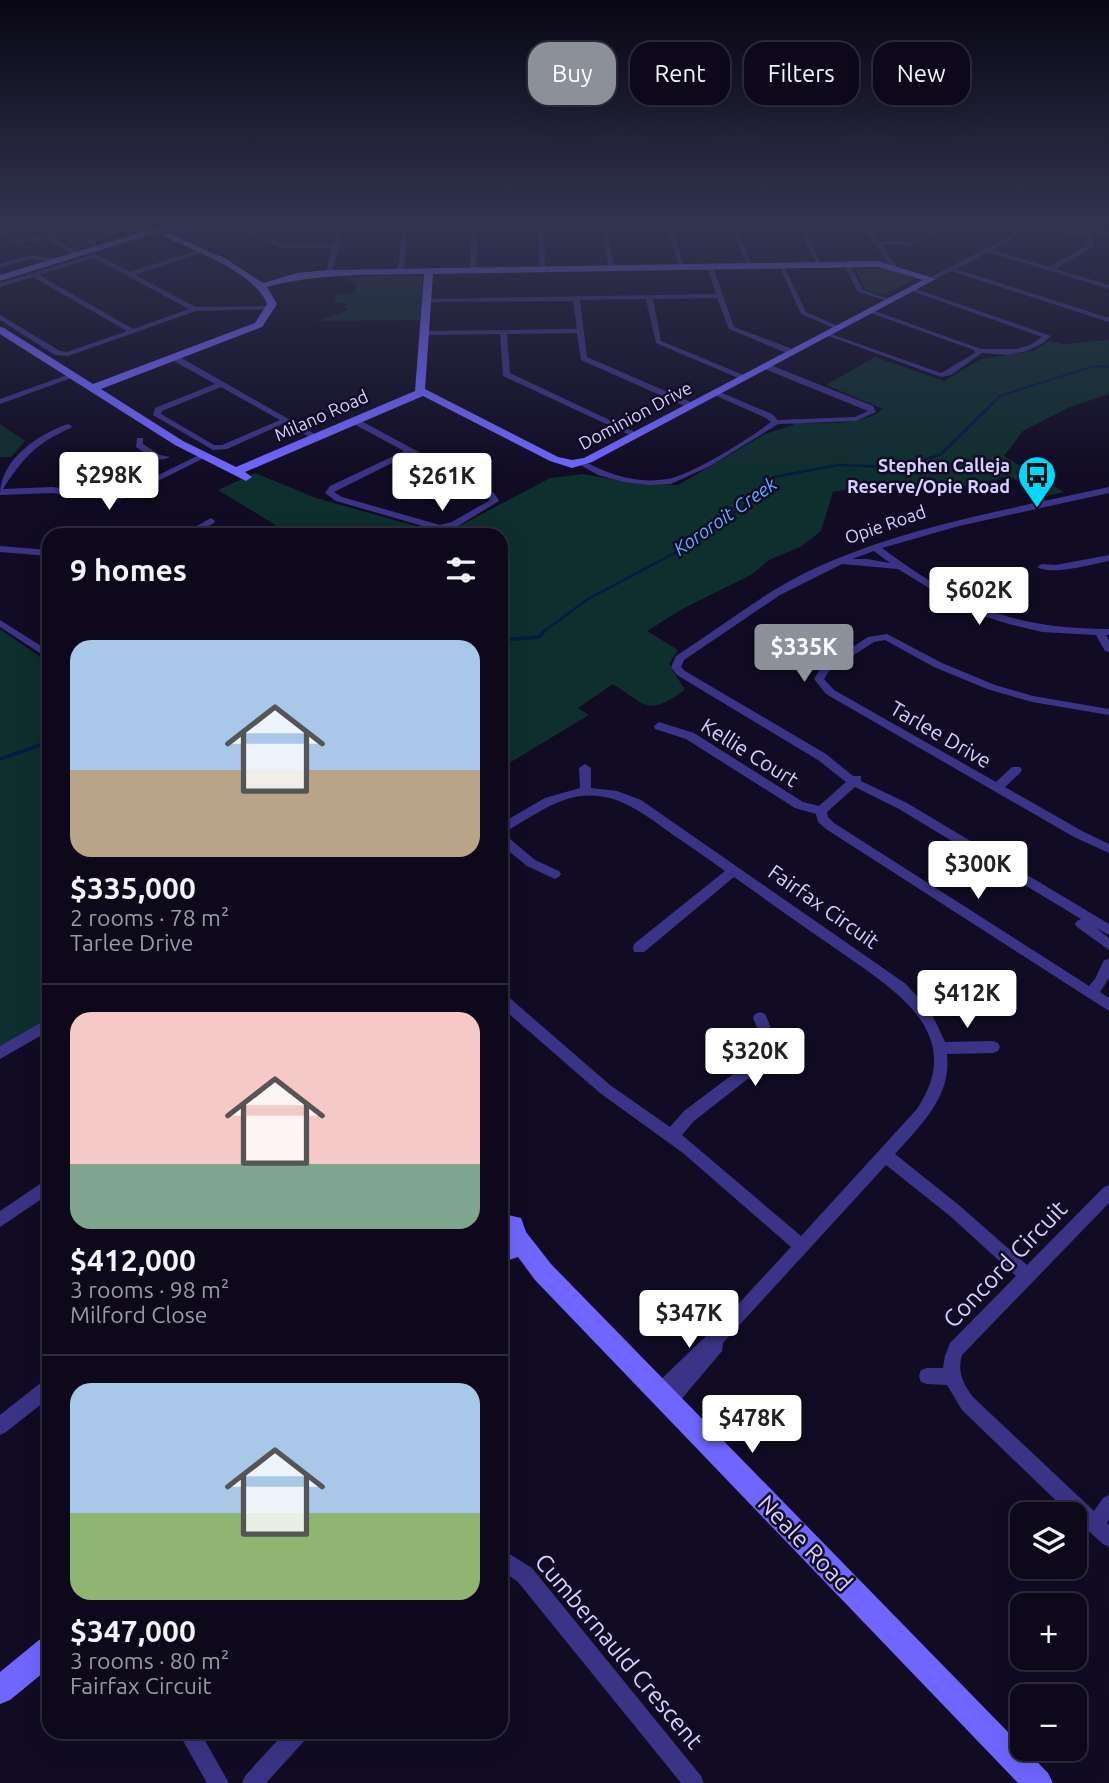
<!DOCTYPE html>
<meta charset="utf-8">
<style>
:root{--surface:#0d091b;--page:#1b1728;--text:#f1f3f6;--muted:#9a9aa3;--line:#2d2a3a;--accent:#8c9099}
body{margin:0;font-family:Ubuntu,sans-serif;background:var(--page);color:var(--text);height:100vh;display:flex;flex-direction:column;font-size:26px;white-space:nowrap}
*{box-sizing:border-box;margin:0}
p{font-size:23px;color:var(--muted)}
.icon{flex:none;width:38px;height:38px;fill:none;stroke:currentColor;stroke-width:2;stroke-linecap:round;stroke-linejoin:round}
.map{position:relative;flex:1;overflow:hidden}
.sheet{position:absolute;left:42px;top:528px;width:466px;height:1211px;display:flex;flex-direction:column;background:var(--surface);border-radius:21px;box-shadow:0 7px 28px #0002,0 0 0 2px var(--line)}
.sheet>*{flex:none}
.top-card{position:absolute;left:528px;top:42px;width:474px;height:63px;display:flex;gap:14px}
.controls{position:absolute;left:1010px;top:1502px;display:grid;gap:14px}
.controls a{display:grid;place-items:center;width:77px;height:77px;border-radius:14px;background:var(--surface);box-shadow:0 7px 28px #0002,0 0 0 2px var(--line);font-size:35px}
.price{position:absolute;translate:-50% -60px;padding:0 16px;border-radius:7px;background:#fff;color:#222;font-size:23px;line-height:46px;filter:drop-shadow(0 2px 4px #0008)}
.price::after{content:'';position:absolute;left:50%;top:42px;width:21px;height:16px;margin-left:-10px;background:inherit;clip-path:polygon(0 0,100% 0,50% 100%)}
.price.on{background:var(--accent);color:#fff}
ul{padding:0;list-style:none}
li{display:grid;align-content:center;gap:14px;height:371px;padding:0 28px}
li+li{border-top:2px solid var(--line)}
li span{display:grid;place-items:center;height:217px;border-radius:21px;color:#555}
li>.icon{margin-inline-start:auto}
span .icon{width:126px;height:126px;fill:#fffc;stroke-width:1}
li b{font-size:30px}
h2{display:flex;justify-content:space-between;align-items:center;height:84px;padding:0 28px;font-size:30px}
.chip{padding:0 24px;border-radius:21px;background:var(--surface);box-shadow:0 7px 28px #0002,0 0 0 2px var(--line);font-size:24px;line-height:63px}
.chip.on{background:var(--accent);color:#fff}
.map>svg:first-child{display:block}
.green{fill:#0f2e2e}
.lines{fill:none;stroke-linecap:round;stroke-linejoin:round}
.stream-far2{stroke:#061a43;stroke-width:2}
.stream-far1{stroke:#061a43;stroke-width:2.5}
.stream{stroke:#061a43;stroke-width:3.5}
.street{fill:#3b3486;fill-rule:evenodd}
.secondary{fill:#7066ff;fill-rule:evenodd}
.labels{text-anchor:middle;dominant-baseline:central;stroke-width:5;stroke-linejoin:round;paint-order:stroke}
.far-street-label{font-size:18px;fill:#d6cfff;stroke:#110c24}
.far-poi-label{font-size:18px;font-weight:bold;fill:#d6cfff;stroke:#110c24;text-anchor:end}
.far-water-label{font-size:19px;font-style:italic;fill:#5daeff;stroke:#110c24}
.street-label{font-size:21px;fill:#d6cfff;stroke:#110c24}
.near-street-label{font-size:24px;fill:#d6cfff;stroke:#110c24}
</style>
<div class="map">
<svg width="1109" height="1783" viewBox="0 0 1109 1783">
<rect width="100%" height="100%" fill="#110c24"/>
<g class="green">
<polygon points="855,269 886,269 916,279 882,295 866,290"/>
<polygon points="350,276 423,276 420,320 316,321 348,310 343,306 348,306 347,303 334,303 336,294 355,294 356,283 345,279"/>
<path d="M1109 340V394L1070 407 1023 431 1004 456 1064 492 1042 497 1010 476 971 486 933 487 883 484 833 492 821 531 802 546 769 560 751 575 684 608 647 631 678 650 669 664 685 690C647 716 649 707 613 684L578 708 589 715 501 768 500 536 292 535 218 490 255 473 316 498 444 534 550 478 583 474 634 483 678 485 765 434 794 425 793 423C823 422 858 428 883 409L826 385 875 357 944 381 981 359 1033 351 1049 341 1063 344Z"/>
<polygon points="0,424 25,441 11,457 0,457"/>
<polygon points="0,629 49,663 49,1019 0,1047"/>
</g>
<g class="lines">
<polyline class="stream-far2" points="992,404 1000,396 1094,366 1109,367"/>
<polyline class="stream-far1" points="543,632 588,599 682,549 744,505 774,477 838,465 898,467 940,455 994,402"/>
<g class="stream">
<polyline points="500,640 539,637 545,630"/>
<polyline points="0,759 49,742"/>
</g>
<g class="street">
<polygon points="44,225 50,225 58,230 53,238 78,253 78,255 74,255 47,239 17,244 0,235 0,231 18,240 48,235 52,231"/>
<polygon points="132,225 140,225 94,241 100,249 96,249 87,240"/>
<polygon points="231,225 238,225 283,244 333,244 338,225 344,225 332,273 329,275 326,273 332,248 282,248"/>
<polygon points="403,225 409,225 403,272 400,274 397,272"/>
<polygon points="472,225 478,225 476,271 473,273 470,271"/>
<polygon points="537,225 543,225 546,269 543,271 540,269"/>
<polygon points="601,225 607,225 614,269 609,268"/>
<polygon points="667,225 673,225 684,268 679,267"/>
<polygon points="731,225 737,225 752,267 747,266"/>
<polygon points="797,225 803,225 822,266 817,265"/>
<polygon points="863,225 869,225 880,241 909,241 927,232 928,225 934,225 932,234 910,245 882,245 896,266 893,268 874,244"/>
<path d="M986 225H1016L1109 233V237L1093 235V247L1055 269 1109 285V289L988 252 956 269 1109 318V322L951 271 933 280H929V278L1011 235 1013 229ZM1019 229 1087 235 1088 245 1049 267 992 250 1016 237Z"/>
<path d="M198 250 200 253 135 275 196 307 269 306 271 307V309L196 311 68 356 55 355 0 320V315L2 316 60 351 67 352 127 331 33 277 0 287V283L95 254 130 272ZM94 258 189 309 133 329 39 275Z"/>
<polygon points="30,255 62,260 59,262 30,259 0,268 0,264"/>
<polygon points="847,263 850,265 863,290 891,300 891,302 858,292 844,265"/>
<polygon points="710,265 713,267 734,327 795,350 795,354 789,354 729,329 717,298 653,299 661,341 746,376 746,380 743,380 656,343 646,299 580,300 587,357 693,403 693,407 687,407 581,360 577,333 507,334 510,373 637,433 638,435 634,437 503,376 500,334 424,335 421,333 424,331 577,329 573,301 424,302 424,300 426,299 716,294 707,267"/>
<polygon points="779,265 784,266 806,312 840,327 840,329 836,329 801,314"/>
<polygon points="909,288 913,288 1051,336 1043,343 1027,351 1007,355 982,353 951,375 941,377 823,334 828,333 941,373 975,353 974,350 868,312 868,310 872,310 981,349 1016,349 1030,345 1042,337 909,290"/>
<path d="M172 356H178L320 437 313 439 285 423 227 449 213 450 153 415 155 408 215 384 172 360ZM221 387 280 420 222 445H214L161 414 162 411 167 409Z"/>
<path d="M762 364H768L873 406 876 412 856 421 778 424 710 466 671 484 649 485 624 482 598 475 577 463 584 461C608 475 639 484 667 479 692 475 750 438 771 422L766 418 712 394V390H715L772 414 778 420 855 417 868 411 762 368Z"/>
<polygon points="70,374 77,376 0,404 0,399"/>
<path d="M350 418H356L494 493 499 501 458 526 440 531 336 501 325 493 330 486 404 451 350 422ZM410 454 488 497 490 500 452 522 440 525 342 497 334 492Z"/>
<path d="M68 424 72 426 71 428C36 443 23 458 3 489L52 487 110 494H120L199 455 206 457 122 499 110 500 52 493 0 495C0 460 38 434 68 424Z"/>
<path d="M137 438H143V444L160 455 170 457C158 464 147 454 136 447Z"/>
<path d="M1109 487V493L959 526 882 548C959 605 1011 629 1109 629V635H1106L1109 640V652L1105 651 1096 635 1042 632 1009 624 980 615 952 602 898 569 842 564 780 595 684 660 681 667 685 671 826 754 853 776H861V781L907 803 1109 924V935L1096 928 1109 938V950L1077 927 1075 924 1077 921 1081 919 899 809 855 787 827 812 828 817 834 823 1089 986 1095 979 1104 960 1109 959V978L1100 992 1109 998V1011L826 829 818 822 816 814 795 808 686 739 655 729 654 726 659 722 694 733 803 802 819 806 846 782 818 760 677 675 671 667 676 656C720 628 760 595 807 572 901 527 1007 510 1109 487ZM874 551 890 563 867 559H852Z"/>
<polygon points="211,518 215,521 214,523 191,536 179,536"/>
<polygon points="0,546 49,550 49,556 0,552"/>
<path d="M1109 555V561C1091 564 1053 576 1037 567L1042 564 1056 565Z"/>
<polygon points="0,620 49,651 49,659 0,627"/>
<polygon points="887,634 942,663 995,685 1033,696 1109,709 1109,715 1032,702 987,689 934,667 885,640 874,642 829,671 824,679 834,690 996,782 1012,767 1020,767 1022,770 1020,773 1005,787 1082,831 1109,844 1109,853 1074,837 826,694 814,679 821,667 868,637"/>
<path d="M585 764 591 768V788L617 791 641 800 906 984 931 1012 945 1042 993 1041 998 1043 1000 1047 998 1051 993 1053 947 1054C952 1096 921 1125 895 1154L960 1206 1027 1265 1104 1187 1109 1185V1203L962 1355C957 1372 963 1384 974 1398L1094 1511 1103 1498 1109 1495V1520L1107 1523 1109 1525V1547L1103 1544 1074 1518V1514H1070L962 1410 947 1385 927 1384 921 1382 919 1376 921 1370 927 1368H943L945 1356 950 1343 1016 1276 950 1216 886 1165 723 1343 722 1351 674 1408 668 1411 662 1408 660 1401 653 1399 651 1393 653 1387 729 1314 791 1247 683 1153 600 1093 500 1006V993L505 994 610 1085 670 1127 684 1111 753 1059C763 1044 760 1033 753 1018L755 1014 760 1012 765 1014C775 1035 776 1048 763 1067L694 1121 682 1135 801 1236 917 1109C969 1031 891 988 835 948 801 925 768 901 734 877L644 952H634L633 948 634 944 725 871C708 859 690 846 672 834 639 810 608 785 564 800 542 808 523 822 503 833L535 860 559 871 561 874 559 877 555 879 527 866 500 844V824L545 798 580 788 579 768Z"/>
<polygon points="49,1018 49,1031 0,1059 0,1046"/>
<polygon points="49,1178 49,1194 0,1227 0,1211"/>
<polygon points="49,1379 49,1398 6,1432 0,1435 0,1415 43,1381"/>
<polygon points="500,1548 532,1568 701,1776 704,1783 681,1783 518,1582 500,1569"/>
<polygon points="178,1732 200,1732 229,1783 207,1783"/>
<polygon points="285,1732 309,1732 306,1739 266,1783 242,1783 245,1776"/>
</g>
<g class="secondary">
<path d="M165 225H177L164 231 226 259 263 283 297 273 329 270 878 261 936 279 592 462 572 468 550 461 423 396 245 472 252 477 246 481 175 445 0 334V327L4 328 93 384 255 323 267 304C255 271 186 247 155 233L0 281V275ZM878 267 923 280 584 458 572 460 558 457 425 389 433 274ZM424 274 415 391 236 467 183 441 101 389 262 327 277 304 267 287C319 273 371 275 424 274Z"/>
<polygon points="500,1213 521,1218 526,1232 551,1264 1048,1773 1053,1783 1018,1783 535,1280 518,1257 500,1263 500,1241 506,1238 500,1234"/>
<polygon points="49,1636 49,1668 10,1700 0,1704 0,1672 39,1640"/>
</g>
</g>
<linearGradient id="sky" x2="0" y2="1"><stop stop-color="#090714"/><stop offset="0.47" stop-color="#323450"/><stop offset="1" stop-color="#323450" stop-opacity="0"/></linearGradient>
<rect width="1109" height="474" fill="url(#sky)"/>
<defs>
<symbol id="bus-pin" viewBox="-11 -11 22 30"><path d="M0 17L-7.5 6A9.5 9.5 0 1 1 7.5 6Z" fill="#00d8fa" stroke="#110c24"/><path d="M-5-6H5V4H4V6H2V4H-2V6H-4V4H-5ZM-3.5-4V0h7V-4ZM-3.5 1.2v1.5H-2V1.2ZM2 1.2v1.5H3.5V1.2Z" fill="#111"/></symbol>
</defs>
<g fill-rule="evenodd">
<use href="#bus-pin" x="1015" y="453" width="44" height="60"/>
</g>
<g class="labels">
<g class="far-street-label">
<text transform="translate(321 415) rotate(-24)">Milano Road</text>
<text transform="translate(635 415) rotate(-28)">Dominion Drive</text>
<text transform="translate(885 524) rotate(-19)">Opie Road</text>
</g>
<g class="far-poi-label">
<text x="1010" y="465">Stephen Calleja<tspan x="1010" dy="21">Reserve/Opie Road</tspan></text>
</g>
<g class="far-water-label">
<text transform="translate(725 516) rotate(-35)">Kororoit Creek</text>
</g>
<g class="street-label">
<text transform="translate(941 734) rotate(30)">Tarlee Drive</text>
<text transform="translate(750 752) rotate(32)">Kellie Court</text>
<text transform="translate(824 906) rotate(35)">Fairfax Circuit</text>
</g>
<g class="near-street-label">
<text transform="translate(1005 1264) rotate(-46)">Concord Circuit</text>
<text transform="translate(805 1543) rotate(46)">Neale Road</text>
<text transform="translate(619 1651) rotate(50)">Cumbernauld Crescent</text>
</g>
</g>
</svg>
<div class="controls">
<a><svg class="icon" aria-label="layers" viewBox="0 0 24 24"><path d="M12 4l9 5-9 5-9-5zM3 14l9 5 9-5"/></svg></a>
<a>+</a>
<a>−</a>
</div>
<b class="price" style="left:109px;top:512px">$298K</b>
<b class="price" style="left:442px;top:513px">$261K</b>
<b class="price" style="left:979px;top:627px">$602K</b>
<b class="price on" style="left:804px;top:684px">$335K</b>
<b class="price" style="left:978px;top:901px">$300K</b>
<b class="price" style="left:967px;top:1030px">$412K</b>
<b class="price" style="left:755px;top:1088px">$320K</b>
<b class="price" style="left:689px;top:1350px">$347K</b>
<b class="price" style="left:752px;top:1455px">$478K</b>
<div class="top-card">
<a class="chip on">Buy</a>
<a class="chip">Rent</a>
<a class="chip">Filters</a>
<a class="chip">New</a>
</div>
<section class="sheet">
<h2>9 homes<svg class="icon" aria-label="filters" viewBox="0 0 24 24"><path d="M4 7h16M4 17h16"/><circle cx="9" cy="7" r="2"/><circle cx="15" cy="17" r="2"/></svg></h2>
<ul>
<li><span style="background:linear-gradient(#a9c7e8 60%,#b9a48a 0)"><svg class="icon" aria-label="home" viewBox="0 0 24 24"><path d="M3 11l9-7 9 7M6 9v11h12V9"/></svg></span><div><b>$335,000</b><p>2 rooms · 78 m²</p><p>Tarlee Drive</p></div></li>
<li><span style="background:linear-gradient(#f6c9c9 70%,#7fa58c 0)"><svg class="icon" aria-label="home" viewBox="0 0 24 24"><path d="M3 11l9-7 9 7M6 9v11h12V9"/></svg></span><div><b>$412,000</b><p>3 rooms · 98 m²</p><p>Milford Close</p></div></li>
<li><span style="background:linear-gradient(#a9c7e8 60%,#8fb573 0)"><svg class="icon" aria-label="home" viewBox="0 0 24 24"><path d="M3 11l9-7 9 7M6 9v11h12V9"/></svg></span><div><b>$347,000</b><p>3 rooms · 80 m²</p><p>Fairfax Circuit</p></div></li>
</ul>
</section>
</div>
